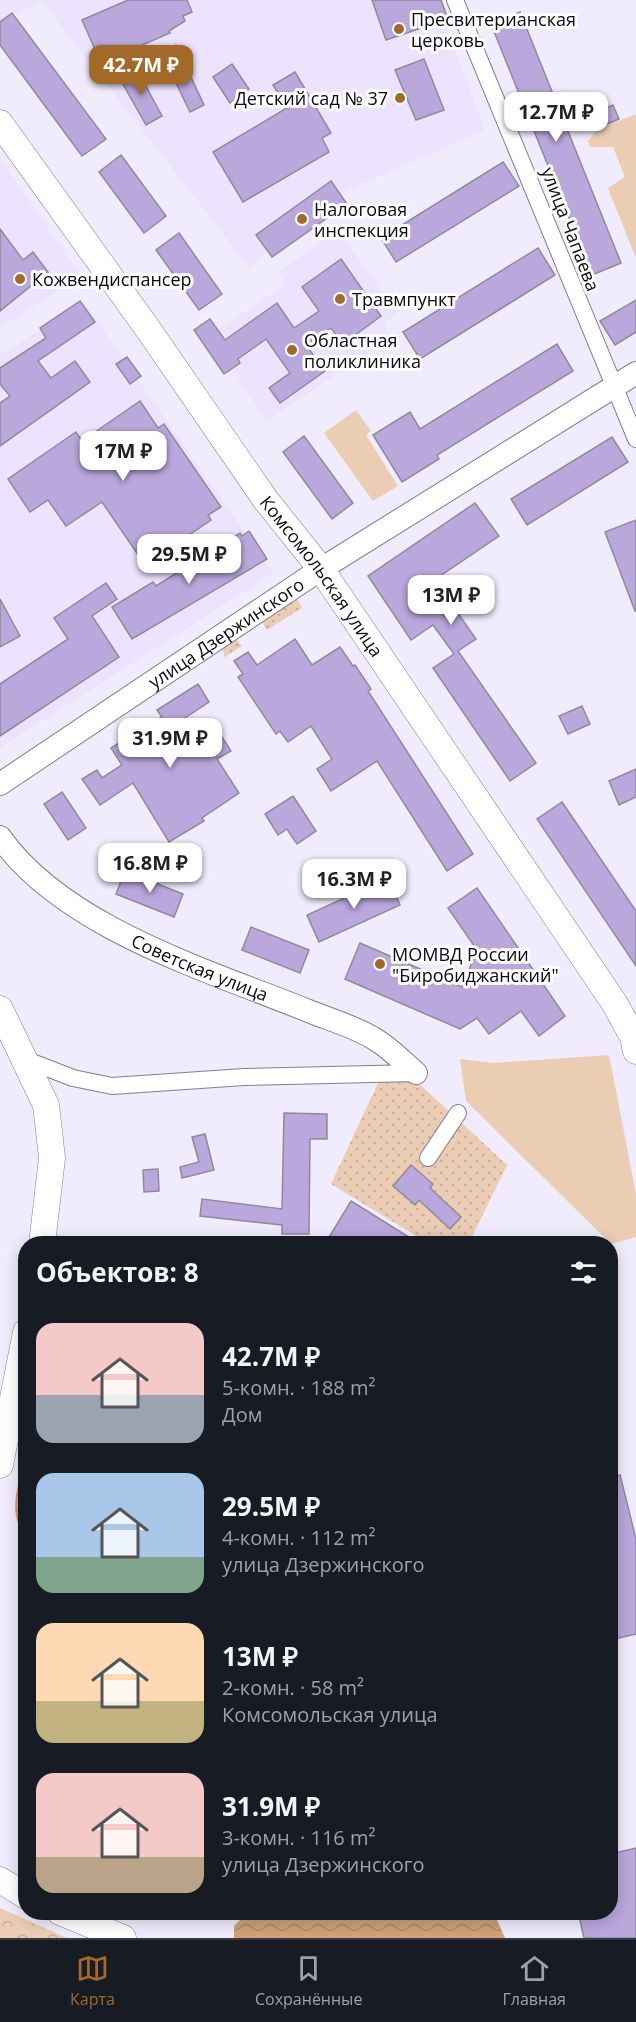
<!DOCTYPE html>
<html lang="ru">
<meta charset="utf-8">
<style>
:root{--surface:#171b24;--page:#242831;--text:#f1f3f6;--muted:#9ea1a6;--line:#363941;--accent:#a36929}
body{margin:0;font-family:"Open Sans",sans-serif;background:var(--page);color:var(--text);height:100vh;display:flex;flex-direction:column;font-size:22px;white-space:nowrap}
*{box-sizing:border-box;margin:0}
p{font-size:20px;color:var(--muted)}
.icon{flex:none;width:33px;height:33px;fill:none;stroke:currentColor;stroke-width:2;stroke-linecap:round;stroke-linejoin:round}
.map{position:relative;flex:1;overflow:hidden}
.panel{position:absolute;left:18px;top:1236px;width:600px;height:684px;display:flex;flex-direction:column;background:var(--surface);border-radius:24px;box-shadow:0 3px 15px #0003}
.panel>*{flex:none}
.price{position:absolute;translate:-50% -51px;padding:0 14px;border-radius:12px;background:#fff;color:#222;font-size:20px;line-height:39px;filter:drop-shadow(0 2px 3px #0008)}
.price::after{content:'';position:absolute;left:50%;top:36px;width:18px;height:14px;margin-left:-9px;background:inherit;clip-path:polygon(0 0,100% 0,50% 100%)}
.price.selected{background:var(--accent);color:#fff}
ul{padding:0;list-style:none}
li{display:flex;align-items:center;gap:18px;height:150px;padding:0 18px}
li span{display:grid;place-items:center;flex:none;width:168px;height:120px;border-radius:18px;color:#555}
li>.icon{margin-inline-start:auto}
span .icon{width:72px;height:72px;fill:#fffc;stroke-width:1}
li b{font-size:26px}
h2{display:flex;justify-content:space-between;align-items:center;height:72px;padding:0 18px;font-size:26px}
.tab-bar{display:flex;justify-content:space-around;align-items:center;height:84px;border-top:2px solid var(--line);background:var(--surface);font-size:16px;color:var(--muted)}
.tab-bar a{display:grid;justify-items:center;gap:3px}
.tab-bar .selected{color:var(--accent)}
.map>svg:first-child{display:block}
.built{fill:#ece3ff}
.grass{fill:url(#grass-dots)}
.forest{fill:url(#forest-crowns)}
.park{fill:#eacdb3}
.water{fill:url(#water-waves)}
.building{fill:#baa8dd;stroke:#8f899c;stroke-width:1.5}
.lines{fill:none;stroke-linecap:round;stroke-linejoin:round}
.minor-casing{stroke:#837d90;stroke-width:18}
.secondary-casing{stroke:#837d90;stroke-width:24}
.primary-casing{stroke:#837d90;stroke-width:27}
.minor{stroke:#fff;stroke-width:16}
.secondary{stroke:#fff;stroke-width:22}
.primary{stroke:#fff;stroke-width:26}
.poi-dot{fill:#a36929;stroke:#fcfcfc;stroke-width:2}
.labels{text-anchor:middle;dominant-baseline:central;stroke-width:6;stroke-linejoin:round;paint-order:stroke}
.poi-label{font-size:18px;fill:#0c0a11;stroke:#fcfcfc;text-anchor:start}
.street-label{font-size:18px;fill:#0c0a11;stroke:#fcfcfc}
</style>
<div class="map">
<svg width="636" height="1938" viewBox="0 0 636 1938">
<defs>
<pattern id="grass-dots" width="8" height="8" patternUnits="userSpaceOnUse" patternTransform="scale(1.5)"><rect width="8" height="8" fill="#eacdb3"/><path d="M2 2h.1M6 6h.1" fill="none" stroke="#c8af99" stroke-width="1.8" stroke-linecap="round"/></pattern>
<pattern id="forest-crowns" width="20" height="18" patternUnits="userSpaceOnUse" patternTransform="scale(1.5)"><rect width="20" height="18" fill="#eacdb3"/><path d="M2 6a3 3 0 1 1 6 0M12 15a3 3 0 1 1 6 0" fill="none" stroke="#c8af99"/></pattern>
<pattern id="water-waves" width="16" height="10" patternUnits="userSpaceOnUse" patternTransform="scale(1.5)"><rect width="16" height="10" fill="#cfa277"/><path d="M0 5q4-4 8 0t8 0" fill="none" stroke="#b18a66"/></pattern>
</defs>
<rect width="100%" height="100%" fill="#f1ecfd"/>
<g class="built">
<polygon points="0,0 436,0 485,130 346,191 249,267 42,1 0,20"/>
<polygon points="0,158 79,273 65,283 66,285 0,328"/>
<polygon points="338,230 397,313 384,323 391,338 266,421 232,368 240,362 218,330 286,284 279,272"/>
<polygon points="84,302 273,573 0,748 0,355"/>
</g>
<g class="grass">
<polygon points="297,598 302,608 267,630 261,620"/>
<polygon points="235,638 242,646 225,657 221,646"/>
<polygon points="390,1057 507,1165 469,1243 428,1243 331,1184"/>
</g>
<polygon class="forest" points="0,1908 67,1938 0,1938"/>
<g class="park">
<polygon points="636,114 636,255 635,256 608,188 625,177 613,147 590,147 588,141 598,129"/>
<polygon points="356,410 371,431 366,435 398,486 373,501 324,433"/>
<polygon points="609,1055 636,1194 636,1237 611,1244 466,1101 460,1059 493,1063"/>
</g>
<g class="water">
<path d="M25 1459V1536C7 1513 18 1486 25 1459Z"/>
<polygon points="247,1913 494,1913 505,1938 234,1938 234,1926"/>
</g>
<g class="building">
<polygon points="128,0 187,0 192,12 183,16 185,21 169,31 170,33 101,63 82,20"/>
<polygon points="372,0 441,0 448,19 386,40"/>
<polygon points="520,12 621,263 592,275 491,24"/>
<polygon points="12,13 106,139 82,156 0,45 0,22"/>
<polygon points="176,45 204,105 190,112 167,64 170,62 165,51"/>
<polygon points="424,59 444,110 416,120 395,70"/>
<polygon points="232,64 249,89 230,103 213,77"/>
<polygon points="136,68 162,116 146,125 119,77"/>
<polygon points="295,72 331,133 322,138 329,152 243,202 213,152 287,108 273,85"/>
<polygon points="613,105 619,119 600,127 594,113"/>
<polygon points="121,155 166,216 144,233 99,172"/>
<polygon points="503,162 519,186 396,262 381,238"/>
<polygon points="331,181 347,204 272,257 256,235"/>
<polygon points="0,229 23,260 33,252 48,272 0,311"/>
<polygon points="179,233 222,294 199,310 156,250"/>
<polygon points="538,248 555,275 420,359 403,332"/>
<polygon points="341,259 381,316 343,344 331,328 306,345 325,371 280,403 269,388 290,373 266,339 238,359 240,363 224,374 194,330 210,319 225,340 277,303 294,328 319,311 302,287"/>
<polygon points="636,300 636,332 615,345 600,321"/>
<polygon points="80,301 95,322 38,361 51,378 75,361 90,382 0,446 0,403 10,396 0,384 0,368 46,338 40,328"/>
<polygon points="557,344 573,371 437,455 439,459 402,482 373,435 410,412 420,429"/>
<polygon points="127,357 141,376 130,384 116,364"/>
<polygon points="140,401 158,428 164,424 221,507 208,515 211,520 145,565 102,502 66,526 48,500 30,512 8,479 76,432 82,441"/>
<polygon points="304,436 353,503 332,519 283,452"/>
<polygon points="612,437 628,462 527,525 511,499"/>
<polygon points="475,503 499,536 424,587 444,616 455,609 476,639 458,651 536,763 510,781 433,668 454,654 433,625 411,640 368,576"/>
<polygon points="636,520 636,611 635,611 605,532"/>
<polygon points="249,531 267,559 132,639 112,607 153,582 156,586 240,533 242,536"/>
<polygon points="106,583 117,599 92,616 119,657 0,736 0,684 68,639 54,618"/>
<polygon points="0,599 20,636 0,647"/>
<polygon points="295,639 312,665 340,647 353,666 355,665 371,689 368,691 473,854 447,871 377,761 331,791 317,769 332,759 311,726 288,742 280,731 276,734 238,677 243,674 234,661 248,652 257,665"/>
<polygon points="198,684 209,702 182,720 201,750 222,737 231,751 217,759 239,793 202,818 204,821 169,842 133,783 100,805 82,779 97,770 102,778 122,765 111,748 162,717 157,710"/>
<polygon points="582,706 590,724 568,734 559,716"/>
<polygon points="636,769 636,797 619,805 609,781"/>
<polygon points="62,792 86,828 68,840 44,804"/>
<polygon points="293,796 316,831 297,844 287,829 278,835 265,814"/>
<polygon points="562,802 636,911 636,966 537,819"/>
<polygon points="125,871 183,894 174,917 116,894"/>
<polygon points="388,878 400,905 319,942 307,915"/>
<polygon points="477,888 565,1016 539,1036 521,1011 489,1034 477,1018 460,1029 345,979 360,943 462,987 477,950 448,908"/>
<polygon points="251,927 309,950 300,973 242,950"/>
<polygon points="284,1113 327,1114 327,1139 310,1139 309,1234 282,1234 282,1225 200,1216 202,1199 282,1209"/>
<polygon points="205,1134 214,1170 182,1178 180,1167 199,1162 192,1137"/>
<polygon points="411,1165 433,1184 430,1188 461,1217 450,1229 419,1200 415,1205 393,1186"/>
<polygon points="158,1169 159,1191 144,1192 143,1170"/>
<polygon points="351,1201 420,1244 325,1244"/>
<polygon points="620,1475 636,1539 636,1634 610,1640 610,1478"/>
<polygon points="636,1848 636,1938 584,1938 578,1912 610,1912 610,1854"/>
</g>
<g class="lines">
<defs>
<g id="minor">
<polyline points="455,0 636,439"/>
<polyline points="24,1059 73,1078 112,1086 244,1077 416,1073"/>
<polyline points="428,1158 458,1113"/>
</g>
<g id="secondary">
<path id="s1" d="M0 784 321 569 636 373"/>
<path id="s2" d="M0 837C63 927 207 970 306 1010 328 1019 353 1026 373 1038 389 1047 402 1061 416 1073"/>
</g>
<g id="primary">
<path id="s3" d="M0 123 150 332 265 499 321 569 615 1004 633 1037 636 1051"/>
<polyline points="0,1009 46,1105 52,1158 42,1244"/>
<polyline points="0,1465 26,1332"/>
<polyline points="0,1880 26,1896"/>
<polyline points="60,1912 123,1938"/>
</g>
</defs>
<use href="#minor" class="minor-casing"/>
<use href="#secondary" class="secondary-casing"/>
<use href="#primary" class="primary-casing"/>
<use href="#minor" class="minor"/>
<use href="#secondary" class="secondary"/>
<use href="#primary" class="primary"/>
</g>
<g class="poi-dot">
<circle cx="399" cy="29" r="6"/>
<circle cx="400" cy="98" r="6"/>
<circle cx="302" cy="219" r="6"/>
<circle cx="20" cy="279" r="6"/>
<circle cx="340" cy="299" r="6"/>
<circle cx="292" cy="350" r="6"/>
<circle cx="380" cy="964" r="6"/>
</g>
<g class="labels">
<g class="poi-label">
<text x="411" y="19">Пресвитерианская<tspan x="411" dy="21">церковь</tspan></text>
<text x="388" y="98" text-anchor="end">Детский сад № 37</text>
<text x="314" y="209">Налоговая<tspan x="314" dy="21">инспекция</tspan></text>
<text x="32" y="279">Кожвендиспансер</text>
<text x="352" y="299">Травмпункт</text>
<text x="304" y="340">Областная<tspan x="304" dy="21">поликлиника</tspan></text>
<text x="392" y="954">МОМВД России<tspan x="392" dy="21">"Биробиджанский"</tspan></text>
</g>
<g class="street-label">
<text transform="translate(571 229) rotate(69)">улица Чапаева</text>
<text stroke="none"><textPath href="#s3" startOffset="556">Комсомольская улица</textPath></text>
<text stroke="none"><textPath href="#s1" startOffset="272">улица Дзержинского</textPath></text>
<text stroke="none"><textPath href="#s2" startOffset="242">Советская улица</textPath></text>
</g>
</g>
</svg>
<b class="price selected" style="left:141px;top:96px">42.7M ₽</b>
<b class="price" style="left:556px;top:143px">12.7M ₽</b>
<b class="price" style="left:123px;top:482px">17M ₽</b>
<b class="price" style="left:189px;top:585px">29.5M ₽</b>
<b class="price" style="left:451px;top:626px">13M ₽</b>
<b class="price" style="left:170px;top:769px">31.9M ₽</b>
<b class="price" style="left:150px;top:894px">16.8M ₽</b>
<b class="price" style="left:354px;top:910px">16.3M ₽</b>
<section class="panel">
<h2>Объектов: 8<svg class="icon" aria-label="filters" viewBox="0 0 24 24"><path d="M4 7h16M4 17h16"/><circle cx="9" cy="7" r="2"/><circle cx="15" cy="17" r="2"/></svg></h2>
<ul>
<li><span style="background:linear-gradient(#f6c9c9 60%,#9aa5b1 0)"><svg class="icon" aria-label="home" viewBox="0 0 24 24"><path d="M3 11l9-7 9 7M6 9v11h12V9"/></svg></span><div><b>42.7M ₽</b><p>5-комн. · 188 m²</p><p>Дом</p></div></li>
<li><span style="background:linear-gradient(#a9c7e8 70%,#7fa58c 0)"><svg class="icon" aria-label="home" viewBox="0 0 24 24"><path d="M3 11l9-7 9 7M6 9v11h12V9"/></svg></span><div><b>29.5M ₽</b><p>4-комн. · 112 m²</p><p>улица Дзержинского</p></div></li>
<li><span style="background:linear-gradient(#ffd9b3 65%,#c2b280 0)"><svg class="icon" aria-label="home" viewBox="0 0 24 24"><path d="M3 11l9-7 9 7M6 9v11h12V9"/></svg></span><div><b>13M ₽</b><p>2-комн. · 58 m²</p><p>Комсомольская улица</p></div></li>
<li><span style="background:linear-gradient(#f6c9c9 70%,#b9a48a 0)"><svg class="icon" aria-label="home" viewBox="0 0 24 24"><path d="M3 11l9-7 9 7M6 9v11h12V9"/></svg></span><div><b>31.9M ₽</b><p>3-комн. · 116 m²</p><p>улица Дзержинского</p></div></li>
</ul>
</section>
</div>
<nav class="tab-bar">
<a class="selected"><svg class="icon" aria-label="map" viewBox="0 0 24 24"><path d="M3 6l6-2 6 2 6-2v14l-6 2-6-2-6 2zM9 4v14M15 6v14"/></svg>Карта</a>
<a><svg class="icon" aria-label="saved" viewBox="0 0 24 24"><path d="M7 4h10v16l-5-4-5 4z"/></svg>Сохранённые</a>
<a><svg class="icon" aria-label="home" viewBox="0 0 24 24"><path d="M3 11l9-7 9 7M6 9v11h12V9"/></svg>Главная</a>
</nav>
